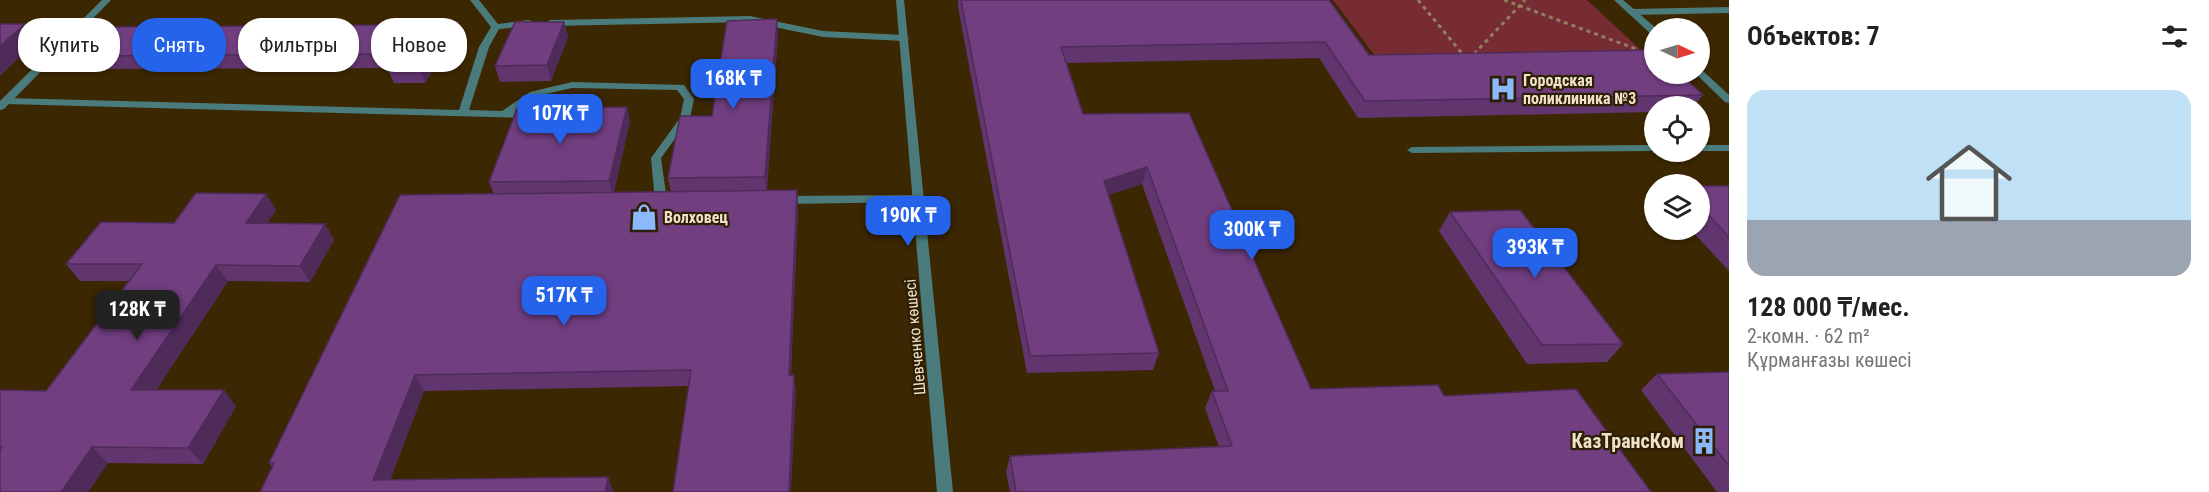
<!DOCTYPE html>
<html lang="ru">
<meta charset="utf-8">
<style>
:root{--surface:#fff;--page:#f6f6f6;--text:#222;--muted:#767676;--line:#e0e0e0;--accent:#2563eb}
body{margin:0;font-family:"Roboto Condensed",sans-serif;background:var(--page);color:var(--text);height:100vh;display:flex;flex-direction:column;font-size:22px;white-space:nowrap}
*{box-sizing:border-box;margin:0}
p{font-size:20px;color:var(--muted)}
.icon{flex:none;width:33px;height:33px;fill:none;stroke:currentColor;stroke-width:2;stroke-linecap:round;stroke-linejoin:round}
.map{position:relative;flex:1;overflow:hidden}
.drawer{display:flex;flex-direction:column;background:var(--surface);width:480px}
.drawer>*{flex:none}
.top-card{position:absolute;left:18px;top:18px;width:570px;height:54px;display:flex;gap:12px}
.needle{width:39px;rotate:94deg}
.tools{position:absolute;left:1644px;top:18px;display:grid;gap:12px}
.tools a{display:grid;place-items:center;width:66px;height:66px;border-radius:50%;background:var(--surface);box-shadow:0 2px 4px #0004;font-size:30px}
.price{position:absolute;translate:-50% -51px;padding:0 14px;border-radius:12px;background:var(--accent);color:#fff;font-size:20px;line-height:39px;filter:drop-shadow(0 2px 3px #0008)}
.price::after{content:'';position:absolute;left:50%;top:36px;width:18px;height:14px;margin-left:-9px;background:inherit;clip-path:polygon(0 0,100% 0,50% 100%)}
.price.selected{background:#222;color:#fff}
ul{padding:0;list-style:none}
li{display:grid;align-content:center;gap:12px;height:318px;padding:0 18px}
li+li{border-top:2px solid var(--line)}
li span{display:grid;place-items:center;height:186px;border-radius:18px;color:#555}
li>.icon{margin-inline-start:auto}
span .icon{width:108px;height:108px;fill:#fffc;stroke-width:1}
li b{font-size:26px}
h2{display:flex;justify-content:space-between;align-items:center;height:72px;padding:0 18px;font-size:26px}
.tag{padding:0 21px;border-radius:24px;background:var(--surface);box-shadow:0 2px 4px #0004;font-size:21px;line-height:54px}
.tag.selected{background:var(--accent);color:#fff}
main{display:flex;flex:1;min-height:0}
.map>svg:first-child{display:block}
.green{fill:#762c32}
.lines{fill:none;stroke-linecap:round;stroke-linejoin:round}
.path{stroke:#917f5f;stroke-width:3;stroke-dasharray:4 4;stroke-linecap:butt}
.service{fill:#4b7c7d;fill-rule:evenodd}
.minor{fill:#4b7c7d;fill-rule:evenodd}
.tertiary{fill:#4b7c7d;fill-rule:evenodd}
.wall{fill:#61356e}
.shaded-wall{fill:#4f2b5a}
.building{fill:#713e80;stroke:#4f2b5a;stroke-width:1.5}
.labels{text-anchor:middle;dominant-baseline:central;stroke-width:4.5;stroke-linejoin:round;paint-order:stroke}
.poi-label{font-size:16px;font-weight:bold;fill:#f1e1c8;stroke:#2d1f06;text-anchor:start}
.street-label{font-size:16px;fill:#f1e1c8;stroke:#2d1f06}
.near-poi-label{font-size:20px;font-weight:bold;fill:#f1e1c8;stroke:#2d1f06;text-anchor:end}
</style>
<main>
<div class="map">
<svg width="1729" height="492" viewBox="0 0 1729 492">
<rect width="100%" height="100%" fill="#3b2701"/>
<polygon class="green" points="1333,0 1587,0 1642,51 1375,56"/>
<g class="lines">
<g class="path">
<polyline points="1418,0 1465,57"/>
<polyline points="1504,0 1639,50"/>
<polyline points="1474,54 1525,0"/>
</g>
<g class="service">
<polygon points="470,0 479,0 498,24 529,20 534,23 529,26 499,29 489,47 469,110 502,111 530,92 572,82 684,85 694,99 690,118 661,158 667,201 665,204 657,204 655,201 651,158 680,118 684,99 677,90 572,88 537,96 515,111 534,113 535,115 530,118 6,104 1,101 6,98 459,110 479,47 491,27"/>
<polygon points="1729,7 1729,13 1632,15 1627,12 1632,9"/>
<polygon points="750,16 823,31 904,35 909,38 904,41 823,37 750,22 550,26 545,23 550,20"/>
<polygon points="1654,145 1654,151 1412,153 1407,150 1412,147"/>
<rect x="1700" y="145" width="29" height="6"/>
<polygon points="919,195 925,199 923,202 782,204 776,200 782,196"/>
</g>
<polygon class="minor" points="102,0 111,0 4,109 0,110 0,101"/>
<g class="tertiary">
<polygon points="896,0 904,0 953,492 937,492"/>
<polygon points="1614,0 1623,0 1656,28 1654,35 1651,34"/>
<polygon points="1700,70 1703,71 1729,95 1729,103 1725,102 1697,75 1695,74 1700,74"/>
</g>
</g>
<g class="wall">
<polygon points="958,0 1329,0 1369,55 1703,95 1694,106 1654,106 1654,112 1358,118 1319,58 1066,63 1083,114 1189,113 1311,389 1444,396 1651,492 1010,492 1006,472 1010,456 1219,447 1205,408 1212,391 1215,391 1142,184 1108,195 1159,353 1153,370 1027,373 958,7"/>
<polygon points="458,22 462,35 446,68 437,63 425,83 394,83 388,70 389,68 86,69 77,56 381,25 380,23"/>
<polygon points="564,22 568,37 551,81 500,82 495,66"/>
<polygon points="778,34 767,190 798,206 791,375 796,391 688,386 424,391 390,480 608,477 613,492 260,492 272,467 269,463 494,194 489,182 627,107 630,121 614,192 671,192 668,178 712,116"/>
<polygon points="1700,186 1729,186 1729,271 1691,230 1700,230"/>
<polygon points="266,194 276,210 267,223 325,224 334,240 310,282 228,281 156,390 236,406 203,464 108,463 88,492 0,492 0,390 46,391 129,281 80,281 66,264"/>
<polygon points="1450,212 1623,344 1607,362 1527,364 1439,231"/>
<polygon points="1729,372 1729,492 1717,492 1641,390 1657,374"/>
</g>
<g class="shaded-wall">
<polygon points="777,19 778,34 766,194 765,177"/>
<polygon points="458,22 462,35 446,68 441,54"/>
<polygon points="564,22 568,37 551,81 547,65"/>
<polygon points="25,24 37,41 0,76 0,46"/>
<polygon points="431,49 437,63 425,83 420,69"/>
<polygon points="627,107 630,121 613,195 609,181"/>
<polygon points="1147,167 1142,184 1100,198 1104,181"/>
<polygon points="797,190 798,206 790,391 789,375"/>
<polygon points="266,194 276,210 256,240 246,223"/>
<polygon points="325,224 334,240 310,282 300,266"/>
<polygon points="216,265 228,281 146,406 131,390"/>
<polygon points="415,375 424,391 385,492 373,480"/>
<polygon points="794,375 796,391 791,492 789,492"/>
<polygon points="224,390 236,406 203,464 188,448"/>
<polygon points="92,447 108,463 88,492 61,492"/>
<polygon points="608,477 613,492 605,492"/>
</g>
<g class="building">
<polygon points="961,0 1329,0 1369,55 1654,50 1654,74 1680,74 1703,95 1365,101 1325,42 1061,47 1083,114 1189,113 1311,389 1438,385 1444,396 1576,389 1651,492 1016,492 1010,456 1232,446 1212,391 1228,391 1147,167 1104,181 1159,353 1030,356"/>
<polygon points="777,19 765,177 668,178 680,116 712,116 727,21"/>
<polygon points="458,22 441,54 431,49 420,69 388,70 397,54 77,56 107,27 385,25 380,23"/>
<polygon points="515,22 564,22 547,65 495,66"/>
<polygon points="0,24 25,24 0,46"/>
<polygon points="627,107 609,181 489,182 517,109"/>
<polygon points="1700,186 1729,186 1729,237 1700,206"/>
<polygon points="797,190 789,375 794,375 789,492 673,492 691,370 415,375 373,480 608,477 605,492 260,492 274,463 269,463 400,195"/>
<polygon points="196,193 266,194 246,223 325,224 300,266 216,265 131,390 224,390 188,448 92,447 61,492 0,492 0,450 2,447 0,447 0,390 46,391 142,264 66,264 101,222 174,223"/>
<polygon points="1520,210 1623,344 1542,345 1450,212"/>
<polygon points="1729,372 1729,466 1657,374"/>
</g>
<defs>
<symbol id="hospital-bare" viewBox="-9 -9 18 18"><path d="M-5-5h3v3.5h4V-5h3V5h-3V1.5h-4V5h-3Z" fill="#8cb9fc" stroke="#2d1f06" stroke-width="2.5" paint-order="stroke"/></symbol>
<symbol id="shop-bare" viewBox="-9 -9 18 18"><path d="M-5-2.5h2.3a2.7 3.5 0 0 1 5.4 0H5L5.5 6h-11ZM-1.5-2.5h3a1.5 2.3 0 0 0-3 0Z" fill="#8cb9fc" stroke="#2d1f06" stroke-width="2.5" paint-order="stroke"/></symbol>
<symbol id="building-bare" viewBox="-9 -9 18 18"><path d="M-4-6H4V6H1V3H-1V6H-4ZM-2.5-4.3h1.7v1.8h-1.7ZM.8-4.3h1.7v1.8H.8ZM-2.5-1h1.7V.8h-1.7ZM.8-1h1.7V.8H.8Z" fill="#8cb9fc" stroke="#2d1f06" stroke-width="2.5" paint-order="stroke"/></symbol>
</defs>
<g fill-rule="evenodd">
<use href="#hospital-bare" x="1484" y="70" width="38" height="38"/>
<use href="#shop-bare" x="625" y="198" width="38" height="38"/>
<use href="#building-bare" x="1685" y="422" width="38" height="38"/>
</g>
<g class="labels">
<g class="poi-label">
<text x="1523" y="80">Городская<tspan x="1523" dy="18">поликлиника №3</tspan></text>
<text x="664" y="217">Волховец</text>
</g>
<g class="street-label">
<text transform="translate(915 337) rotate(-95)">Шевченко көшесі</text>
</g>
<g class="near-poi-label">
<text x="1684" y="441">КазТрансКом</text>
</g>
</g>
</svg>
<div class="tools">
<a><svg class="needle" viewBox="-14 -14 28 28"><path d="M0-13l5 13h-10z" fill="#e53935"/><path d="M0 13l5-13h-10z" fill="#767676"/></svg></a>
<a><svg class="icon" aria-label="locate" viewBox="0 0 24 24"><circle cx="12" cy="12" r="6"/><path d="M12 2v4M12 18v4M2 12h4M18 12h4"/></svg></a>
<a><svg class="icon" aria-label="layers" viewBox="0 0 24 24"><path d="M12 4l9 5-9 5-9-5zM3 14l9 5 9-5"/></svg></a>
</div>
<b class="price" style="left:733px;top:110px">168K ₸</b>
<b class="price" style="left:560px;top:145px">107K ₸</b>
<b class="price" style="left:908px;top:247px">190K ₸</b>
<b class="price" style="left:1252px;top:261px">300K ₸</b>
<b class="price" style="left:1535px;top:279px">393K ₸</b>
<b class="price" style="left:564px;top:327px">517K ₸</b>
<b class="price selected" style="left:137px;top:341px">128K ₸</b>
<div class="top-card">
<a class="tag">Купить</a>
<a class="tag selected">Снять</a>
<a class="tag">Фильтры</a>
<a class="tag">Новое</a>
</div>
</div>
<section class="drawer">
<h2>Объектов: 7<svg class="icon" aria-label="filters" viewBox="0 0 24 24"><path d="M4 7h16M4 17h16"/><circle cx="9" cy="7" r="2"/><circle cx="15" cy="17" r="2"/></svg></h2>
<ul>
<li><span style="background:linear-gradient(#bfe0f5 70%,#9aa5b1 0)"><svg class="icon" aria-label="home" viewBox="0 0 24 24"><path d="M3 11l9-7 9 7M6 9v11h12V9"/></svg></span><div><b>128 000 ₸/мес.</b><p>2-комн. · 62 m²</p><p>Құрманғазы көшесі</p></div></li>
</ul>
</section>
</main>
